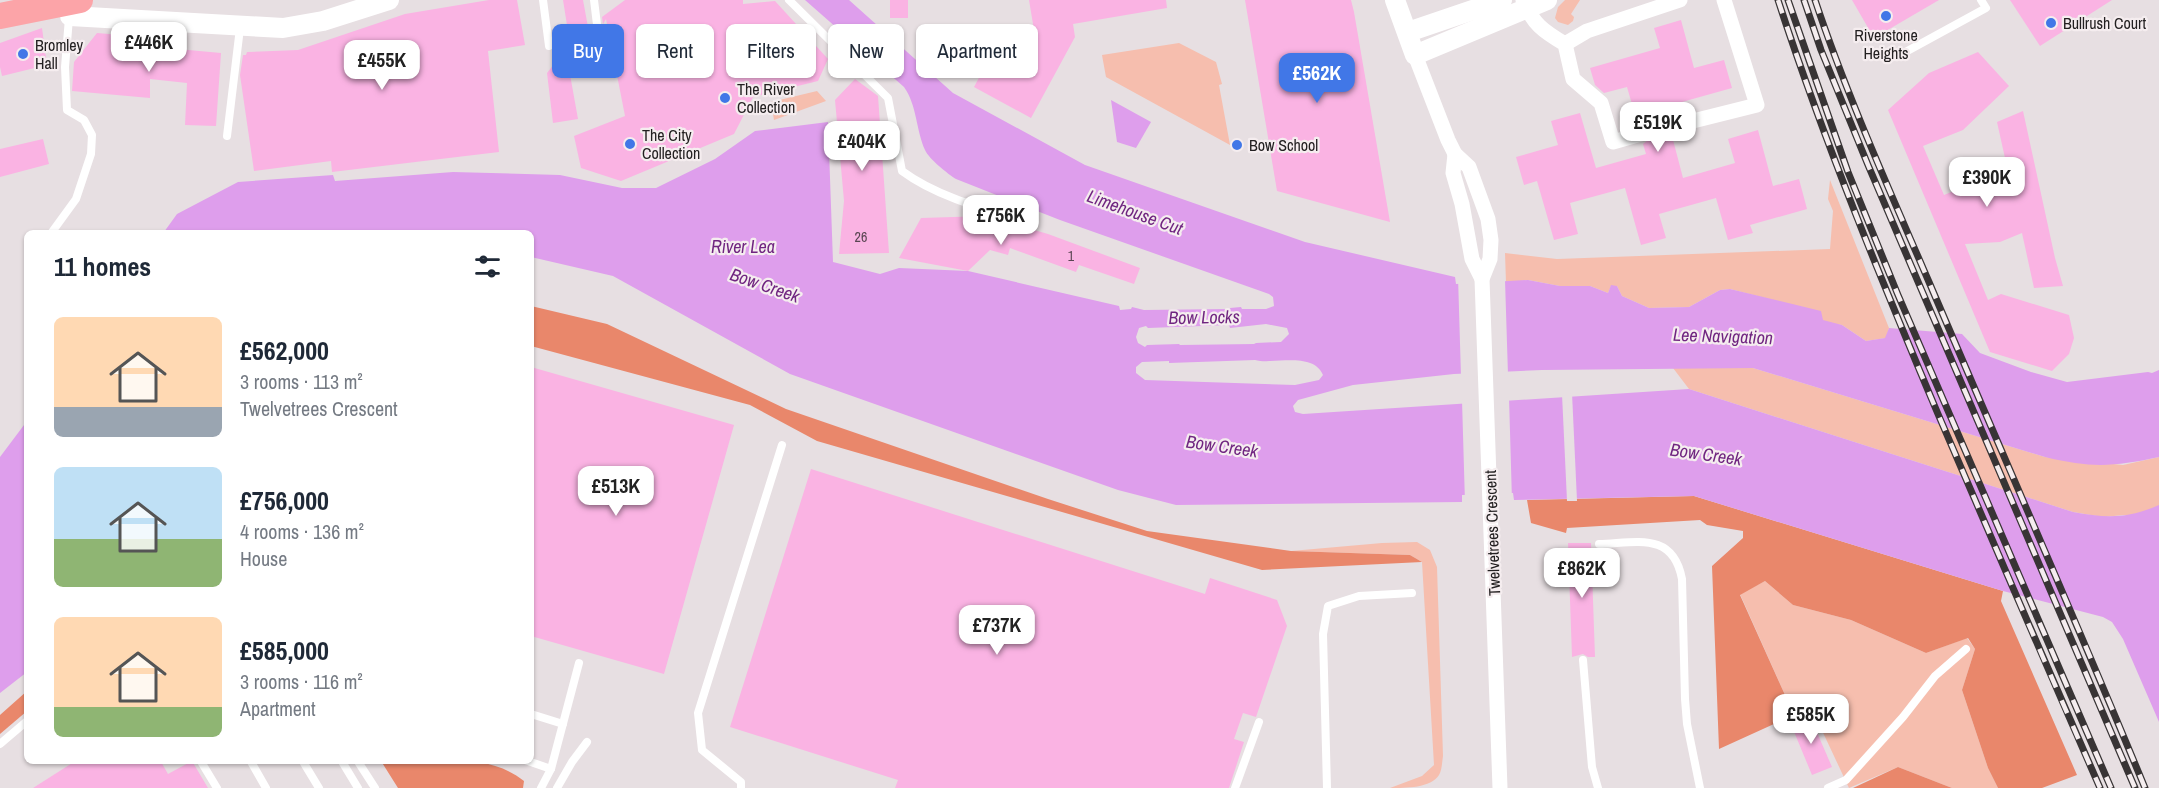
<!DOCTYPE html>
<meta charset="utf-8">
<style>
:root{--surface:#fff;--page:#f2f2f3;--text:#1f2937;--muted:#747a83;--accent:#4177e7}
body{margin:0;font-family:"Archivo Narrow",sans-serif;background:var(--page);color:var(--text);height:100vh;display:flex;flex-direction:column;font-size:22px;white-space:nowrap}
*{box-sizing:border-box;margin:0}
p{font-size:20px;color:var(--muted)}
.icon{flex:none;width:33px;height:33px;fill:none;stroke:currentColor;stroke-width:2;stroke-linecap:round;stroke-linejoin:round}
.map{position:relative;flex:1;overflow:hidden}
.drawer{position:absolute;left:24px;top:230px;width:510px;height:534px;display:flex;flex-direction:column;background:var(--surface);border-radius:9px;box-shadow:0 2px 4px #0004}
.drawer>*{flex:none}
.top-card{position:absolute;left:552px;top:24px;width:570px;height:54px;display:flex;gap:12px}
.price{position:absolute;translate:-50% -51px;padding:0 14px;border-radius:12px;background:#fff;color:#222;font-size:20px;line-height:39px;filter:drop-shadow(0 2px 3px #0008)}
.price::after{content:'';position:absolute;left:50%;top:36px;width:18px;height:14px;margin-left:-9px;background:inherit;clip-path:polygon(0 0,100% 0,50% 100%)}
.price.selected{background:var(--accent);color:#fff}
ul{padding:0;list-style:none}
li{display:flex;align-items:center;gap:18px;height:150px;padding:0 30px}
li span{display:grid;place-items:center;flex:none;width:168px;height:120px;border-radius:9px;color:#555}
li>.icon{margin-inline-start:auto}
span .icon{width:72px;height:72px;fill:#fffc;stroke-width:1}
li b{font-size:26px}
h2{display:flex;justify-content:space-between;align-items:center;height:72px;padding:0 30px;font-size:26px}
.chip{padding:0 21px;border-radius:9px;background:var(--surface);box-shadow:0 2px 4px #0004;font-size:21px;line-height:54px}
.chip.selected{background:var(--accent);color:#fff}
.map>svg:first-child{display:block}
.green{fill:#f6beae}
.forest{fill:#e9876b}
.water{fill:#de9eec;fill-rule:evenodd}
.pier{fill:#e7dfe2}
.building{fill:#fab3e3}
.lines{fill:none;stroke-linecap:round;stroke-linejoin:round}
.service{stroke:#fff;stroke-width:8}
.minor{stroke:#fff;stroke-width:15}
.tertiary{stroke:#fff;stroke-width:20}
.trunk{stroke:#fca4a8;stroke-width:26}
.rail-casing{stroke:#383435;stroke-width:7}
.rail{stroke:#f5edef;stroke-width:4.5;stroke-dasharray:14;stroke-linecap:butt}
.poi-dot{fill:#4177e7;stroke:#f5edef;stroke-width:2}
.labels{text-anchor:middle;dominant-baseline:central;stroke-width:4.5;stroke-linejoin:round;paint-order:stroke}
.number-label{font-size:14px;fill:#594552}
.poi-label{font-size:16px;fill:#232021;stroke:#f5edef;text-anchor:start}
.street-label{font-size:16px;fill:#232021;stroke:#f5edef}
.water-label{font-size:18px;font-style:italic;fill:#702580;stroke:#f5edef}
</style>
<div class="map">
<svg width="2159" height="788" viewBox="0 0 2159 788">
<rect width="100%" height="100%" fill="#e7dfe2"/>
<g class="green">
<polygon points="1565,0 1580,0 1571,14 1574,17 1573,21 1568,25 1558,22 1555,18 1558,7"/>
<polygon points="1179,43 1216,62 1222,84 1219,85 1230,145 1106,77 1102,55"/>
<polygon points="817,91 826,101 774,120 771,102"/>
<polygon points="1830,180 1889,328 1886,338 1866,341 1842,325 1829,323 1773,300 1730,289 1720,290 1689,307 1649,308 1622,296 1617,286 1611,286 1608,293 1590,286 1560,286 1528,280 1506,283 1505,253 1557,259 1830,249 1833,211 1828,199"/>
<polygon points="1673,368 1753,368 2045,457 2123,465 2159,457 2159,520 2124,515 2103,517 2073,512 1689,389"/>
<path d="M1417 542 1430 550 1437 567 1443 756C1442 762 1442 770 1439 775 1431 788 1406 788 1390 788L1422 776 1434 765 1422 562 1410 555 1291 551 1382 543Z"/>
<polygon points="1765,581 1793,605 1851,620 1926,653 1967,638 1975,649 1962,690 1988,768 1998,788 1952,788 1898,767 1849,788 1811,707 1794,715 1740,594"/>
</g>
<g class="forest">
<polygon points="531,306 607,324 786,409 1048,499 1147,531 1291,551 1410,555 1422,562 1262,570 817,441 750,405 531,346"/>
<polygon points="1694,496 2003,591 2001,601 2077,775 2042,788 1998,788 1988,768 1962,690 1975,649 1968,638 1926,653 1851,620 1793,605 1765,581 1740,595 1794,715 1719,749 1712,566 1743,538 1743,531 1707,525 1700,520 1567,528 1566,533 1531,523 1527,500"/>
<polygon points="27,691 27,711 0,734 0,715"/>
<path d="M381 761C427 760 487 751 524 781L523 788H398Z"/>
<polygon points="1898,767 1952,788 1853,788"/>
</g>
<g class="water">
<path d="M805 0H849L953 93 1085 165 1305 242 1455 277 1456 284 1528 280 1560 286H1590L1608 293 1611 285 1617 286 1622 296 1649 308 1689 307 1720 290 1730 289 1821 311 1823 320 1842 325 1866 341 1885 338 1889 328 1962 334 1980 353 2031 372 2067 382 2148 372 2152 373 2159 370V457C2113 467 2091 468 2045 457L1753 368 1542 370 1454 374 1353 385 1298 400 1293 406 1295 412 1303 414 1689 389 2073 512C2106 518 2127 519 2159 505V722L2123 639 2112 622 2103 617 2003 591 1694 496 1514 500 1513 493 1462 495V502L1176 505 1118 490 790 374 613 276 531 257V232H164L177 214 238 182 333 175 335 181 453 172 560 175 622 188H656L715 159 755 131 828 122 833 262 880 274 899 268 968 271 1119 306 1120 310 1131 309 1132 307 1144 310 1229 309 1230 308 1241 307 1242 309H1266L1274 306 1273 297 1269 294 1060 220 956 179C948 174 929 159 925 150 916 130 917 105 904 87ZM1266 324 1287 328 1289 334 1281 342 1256 343 1254 344 1180 345 1179 344 1147 345 1145 347 1138 343 1136 337 1139 328 1146 326 1148 328 1229 325 1230 328ZM1255 360C1272 365 1313 351 1323 375L1319 380 1295 385 1145 380 1136 373V367L1142 362 1169 361V363Z"/>
<polygon points="1111,100 1151,122 1136,148 1117,142"/>
<polygon points="27,421 27,672 0,693 0,457"/>
</g>
<g class="pier">
<polygon points="1458,276 1458,281 1505,280 1508,375 1461,377"/>
<polygon points="1572,393 1577,501 1567,501 1562,394"/>
<polygon points="1509,397 1512,501 1511,497 1465,498 1465,503 1462,400"/>
</g>
<g class="building">
<polygon points="489,0 517,0 525,45 488,51 499,152 332,172 331,161 254,171 240,75 243,55 246,55 247,52 298,50 405,14"/>
<polygon points="563,0 583,0 588,27 591,25 593,38 569,69 578,119 553,123 547,73 570,44"/>
<polygon points="625,0 743,0 743,4 775,1 828,59 818,81 753,97 734,134 621,181 581,168 574,136 625,116 606,19 603,24 602,17"/>
<rect x="890" y="0" width="18" height="18"/>
<polygon points="1029,0 1166,0 1167,8 1073,24 1075,37 1031,118 974,87 1002,35 1034,30"/>
<polygon points="1245,0 1351,0 1354,12 1390,222 1277,191"/>
<polygon points="1852,0 1939,0 1874,38"/>
<polygon points="2010,0 2112,0 2040,46"/>
<polygon points="1681,20 1694,68 1724,60 1732,88 1664,107 1666,118 1660,124 1660,130 1666,136 1672,136 1683,178 1735,163 1728,139 1758,130 1773,186 1799,179 1807,209 1750,225 1753,233 1728,240 1716,198 1659,214 1666,238 1641,245 1625,188 1570,203 1578,234 1554,240 1537,181 1524,185 1516,157 1558,145 1551,121 1580,113 1596,168 1646,154 1643,144 1648,140 1650,132 1647,127 1638,125 1627,87 1604,93 1595,85 1590,68 1660,48 1654,28"/>
<polygon points="42,28 47,65 2,76 0,67 0,43"/>
<polygon points="97,33 145,37 145,46 221,53 216,126 185,125 187,83 150,79 150,98 72,91 74,62"/>
<polygon points="1978,52 2009,86 1963,130 1923,146 1944,195 1985,178 2009,176 1997,122 2023,111 2055,258 2063,286 2034,288 2022,233 2000,242 1965,244 1988,300 2001,294 2069,315 2074,338 2069,354 2052,371 1990,352 1888,110 1929,73"/>
<polygon points="855,79 878,96 889,253 839,254 844,201 835,100"/>
<polygon points="43,139 49,164 0,177 0,149"/>
<polygon points="986,216 1048,234 1140,268 1134,284 1079,265 1076,272 1010,248 1008,255 990,250 968,271 899,258 921,218"/>
<polygon points="531,367 734,425 664,674 531,636"/>
<polygon points="811,469 1205,594 1210,578 1277,600 1287,626 1256,717 1243,713 1234,739 1244,742 1229,788 895,788 898,780 730,727"/>
<polygon points="1568,543 1591,543 1595,657 1588,657 1583,654 1572,657"/>
<polygon points="1809,714 1832,767 1812,775 1790,722"/>
<polygon points="77,760 160,760 168,774 192,761 208,788 33,788"/>
</g>
<g class="lines">
<g class="service">
<polyline points="543,0 549,46"/>
<polyline points="594,0 599,41"/>
<path d="M789 0 888 98 902 171C933 194 974 206 1012 217"/>
<polyline points="1900,55 1986,8 1981,0"/>
<polyline points="227,136 240,28"/>
<polyline points="52,232 76,199 91,154 92,135 84,120 67,110 65,67 69,18"/>
<path d="M1599 544C1636 543 1673 531 1682 579L1685 699 1687 724 1700 788"/>
<polyline points="1583,660 1592,767 1598,788"/>
<polyline points="531,714 563,724"/>
<polyline points="0,744 27,721"/>
<polyline points="200,760 217,788"/>
<polyline points="250,760 266,788"/>
<polyline points="302,760 319,788"/>
<polyline points="341,760 358,788"/>
<polyline points="357,760 375,788"/>
<polyline points="525,760 551,769"/>
<polyline points="541,788 551,769 579,663"/>
<polyline points="557,788 572,762 587,742"/>
<polyline points="741,788 741,782 702,750 698,713 782,445"/>
<polyline points="1235,788 1259,722"/>
<polyline points="1327,788 1323,634 1328,606 1359,596 1412,593"/>
<polyline points="1828,788 1846,780 1903,717 1935,676 1966,649"/>
</g>
<g class="minor">
<path d="M1523 0C1533 24 1543 31 1565 44L1573 79 1601 103 1613 142 1641 134"/>
<polyline points="1565,44 1587,31 1680,0"/>
<polyline points="1415,55 1448,140 1455,154 1469,167 1488,219 1491,240 1490,259 1482,279 1500,788"/>
<polyline points="1669,127 1757,105 1724,0"/>
<polyline points="1455,154 1453,173 1462,204 1472,259 1482,279"/>
</g>
<g class="tertiary">
<polyline points="1395,0 1415,55 1547,0"/>
<polyline points="70,16 283,28 323,21 389,0"/>
<polyline points="1408,32 1502,0"/>
</g>
<polyline class="trunk" points="0,16 80,0"/>
<defs>
<g id="rail">
<path d="M1778 0C1824 141 1880 277 1938 414 1992 539 2045 663 2100 788"/>
<polyline points="1788,0 1848,172 1898,295 2111,788"/>
<polyline points="1804,0 1821,50 1868,165 2135,788"/>
<path d="M1815 0C1847 96 1889 189 1929 282 2001 451 2075 618 2145 788"/>
</g>
</defs>
<use href="#rail" class="rail-casing"/>
<use href="#rail" class="rail"/>
</g>
<g class="poi-dot">
<circle cx="1886" cy="16" r="6"/>
<circle cx="2051" cy="23" r="6"/>
<circle cx="23" cy="54" r="6"/>
<circle cx="725" cy="98" r="6"/>
<circle cx="630" cy="144" r="6"/>
<circle cx="1237" cy="145" r="6"/>
</g>
<g class="labels">
<g class="number-label">
<text x="861" y="237">26</text>
<text x="1071" y="256">1</text>
</g>
<g class="poi-label">
<text x="2063" y="23">Bullrush Court</text>
<text x="1886" y="35" text-anchor="middle">Riverstone<tspan x="1886" dy="18">Heights</tspan></text>
<text x="35" y="45">Bromley<tspan x="35" dy="18">Hall</tspan></text>
<text x="737" y="89">The River<tspan x="737" dy="18">Collection</tspan></text>
<text x="642" y="135">The City<tspan x="642" dy="18">Collection</tspan></text>
<text x="1249" y="145">Bow School</text>
</g>
<g class="street-label">
<text transform="translate(1492 533) rotate(-92)">Twelvetrees Crescent</text>
</g>
<g class="water-label">
<text transform="translate(1135 212) rotate(20)">Limehouse Cut</text>
<text x="743" y="246">River Lea</text>
<text transform="translate(765 285) rotate(19)">Bow Creek</text>
<text transform="translate(1204 317) rotate(-1)">Bow Locks</text>
<text transform="translate(1723 336) rotate(2)">Lee Navigation</text>
<text transform="translate(1222 446) rotate(8)">Bow Creek</text>
<text transform="translate(1706 454) rotate(8)">Bow Creek</text>
</g>
</g>
</svg>
<b class="price" style="left:149px;top:73px">£446K</b>
<b class="price" style="left:382px;top:91px">£455K</b>
<b class="price selected" style="left:1317px;top:104px">£562K</b>
<b class="price" style="left:1658px;top:153px">£519K</b>
<b class="price" style="left:862px;top:172px">£404K</b>
<b class="price" style="left:1987px;top:208px">£390K</b>
<b class="price" style="left:1001px;top:246px">£756K</b>
<b class="price" style="left:616px;top:517px">£513K</b>
<b class="price" style="left:1582px;top:599px">£862K</b>
<b class="price" style="left:997px;top:656px">£737K</b>
<b class="price" style="left:1811px;top:745px">£585K</b>
<div class="top-card">
<a class="chip selected">Buy</a>
<a class="chip">Rent</a>
<a class="chip">Filters</a>
<a class="chip">New</a>
<a class="chip">Apartment</a>
</div>
<section class="drawer">
<h2>11 homes<svg class="icon" aria-label="filters" viewBox="0 0 24 24"><path d="M4 7h16M4 17h16"/><circle cx="9" cy="7" r="2"/><circle cx="15" cy="17" r="2"/></svg></h2>
<ul>
<li><span style="background:linear-gradient(#ffd9b3 75%,#9aa5b1 0)"><svg class="icon" aria-label="home" viewBox="0 0 24 24"><path d="M3 11l9-7 9 7M6 9v11h12V9"/></svg></span><div><b>£562,000</b><p>3 rooms · 113 m²</p><p>Twelvetrees Crescent</p></div></li>
<li><span style="background:linear-gradient(#bfe0f5 60%,#8fb573 0)"><svg class="icon" aria-label="home" viewBox="0 0 24 24"><path d="M3 11l9-7 9 7M6 9v11h12V9"/></svg></span><div><b>£756,000</b><p>4 rooms · 136 m²</p><p>House</p></div></li>
<li><span style="background:linear-gradient(#ffd9b3 75%,#8fb573 0)"><svg class="icon" aria-label="home" viewBox="0 0 24 24"><path d="M3 11l9-7 9 7M6 9v11h12V9"/></svg></span><div><b>£585,000</b><p>3 rooms · 116 m²</p><p>Apartment</p></div></li>
</ul>
</section>
</div>
